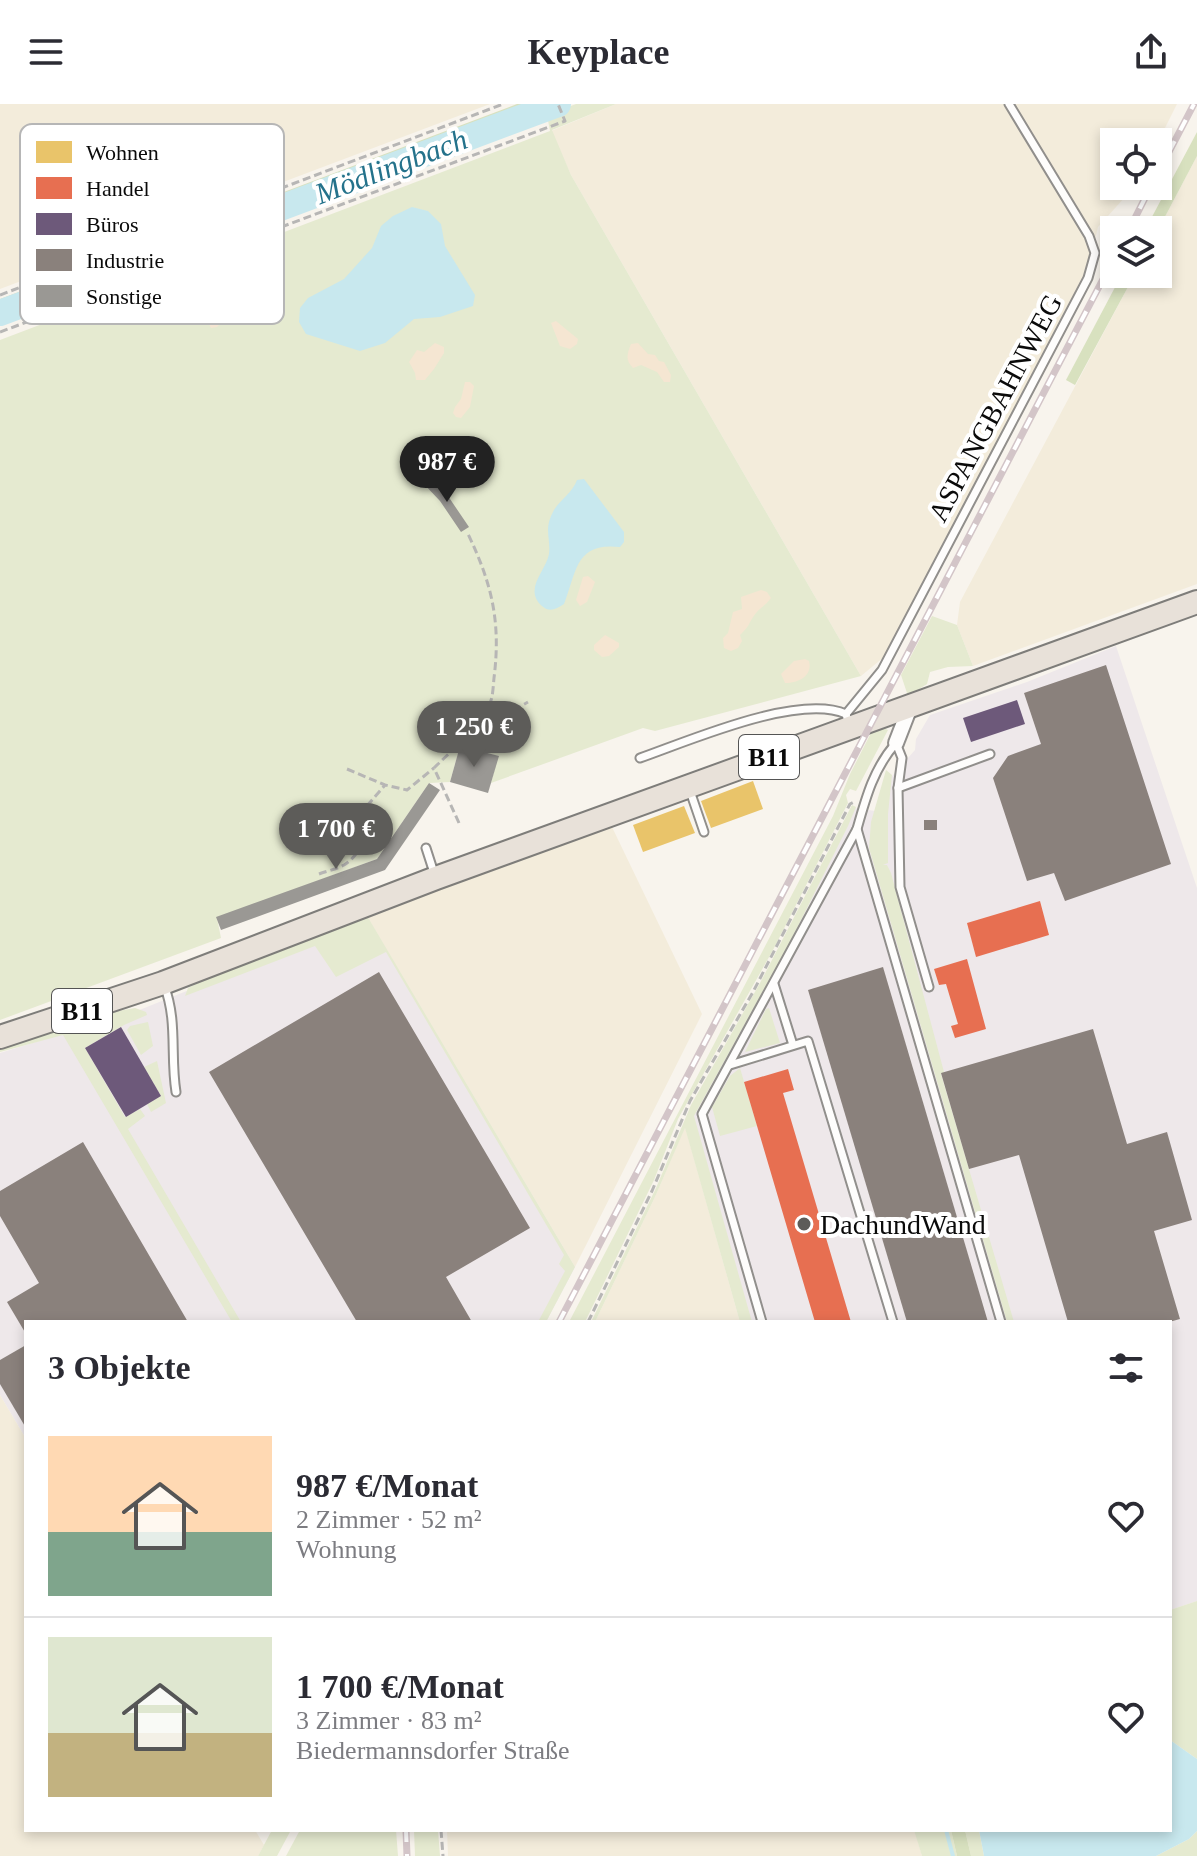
<!DOCTYPE html>
<html lang="de">
<meta charset="utf-8">
<style>
:root{--surface:#fff;--page:#f2f2f3;--text:#2b2b33;--muted:#7c7c81;--line:#e1e1e2;--accent:#5d5c59}
body{margin:0;font-family:"Times New Roman",serif;background:var(--page);color:var(--text);height:100vh;display:flex;flex-direction:column;font-size:30px;white-space:nowrap}
*{box-sizing:border-box;margin:0}
p{font-size:26px;color:var(--muted)}
.icon{flex:none;width:44px;height:44px;fill:none;stroke:currentColor;stroke-width:2;stroke-linecap:round;stroke-linejoin:round}
.map{position:relative;flex:1;overflow:hidden}
.details{position:absolute;left:24px;top:1216px;width:1148px;height:512px;display:flex;flex-direction:column;background:var(--surface);border-radius:0px;box-shadow:0 4px 12px #0003}
.details>*{flex:none}
.tools{position:absolute;left:1100px;top:24px;display:grid;gap:16px}
.tools a{display:grid;place-items:center;width:72px;height:72px;border-radius:0px;background:var(--surface);box-shadow:0 4px 12px #0003;font-size:40px}
.price{position:absolute;translate:-50% -68px;padding:0 18px;border-radius:28px;background:var(--accent);color:#fff;font-size:26px;line-height:52px;filter:drop-shadow(0 2px 4px #0008)}
.price::after{content:'';position:absolute;left:50%;top:48px;width:24px;height:18px;margin-left:-12px;background:inherit;clip-path:polygon(0 0,100% 0,50% 100%)}
.price.active{background:#222;color:#fff}
ul{padding:0;list-style:none}
li{display:flex;align-items:center;gap:24px;height:200px;padding:0 24px}
li+li{border-top:2px solid var(--line)}
li span{display:grid;place-items:center;flex:none;width:224px;height:160px;border-radius:0px;color:#555}
li>.icon{margin-inline-start:auto}
span .icon{width:96px;height:96px;fill:#fffc;stroke-width:1}
li b{font-size:34px}
h2{display:flex;justify-content:space-between;align-items:center;height:96px;padding:0 24px;font-size:34px}
header{display:flex;justify-content:space-between;align-items:center;height:104px;padding:0 24px;background:var(--surface);font-size:36px;font-weight:600}
.map>svg:first-child{display:block}
.industrial{fill:#eee8ea}
.farmland{fill:#f3ecdb}
.green{fill:#e5ead0}
.forest{fill:#d8e1bf}
.sand{fill:#f5e6d2}
.water{fill:#c8e8ee}
.homes{fill:#e9c46a}
.shops{fill:#e76f51}
.offices{fill:#6d597a}
.industry{fill:#8a817c}
.lines{fill:none;stroke-linecap:round;stroke-linejoin:round}
.stream{stroke:#c8e8ee;stroke-width:4}
.river{stroke:#c8e8ee;stroke-width:26}
.building{fill:#9a9894}
.lane-casing{stroke:#918f8c;stroke-width:11}
.street-casing{stroke:#918f8c;stroke-width:18}
.primary-casing{stroke:#7e7d7a;stroke-width:26}
.path{stroke:#b7b6b5;stroke-width:3;stroke-dasharray:8 4;stroke-linecap:butt}
.lane{stroke:#fefdfc;stroke-width:7}
.street{stroke:#fefdfc;stroke-width:14}
.primary{stroke:#e8e1d9;stroke-width:22}
.rail-casing{stroke:#d3c5c8;stroke-width:7}
.rail{stroke:#fff;stroke-width:4;stroke-dasharray:12;stroke-linecap:butt}
.poi-dot{fill:#5d5c59;stroke:#fff;stroke-width:3}
.labels{text-anchor:middle;dominant-baseline:central;stroke-width:8;stroke-linejoin:round;paint-order:stroke}
.shield{fill:#fff;stroke:#545454;stroke-width:2}
.shield-label{font-size:26px;font-weight:bold;fill:#0a0a0a}
.street-label{font-size:28px;fill:#0a0a0a;stroke:#fff}
.poi-label{font-size:28px;fill:#0a0a0a;stroke:#fff;text-anchor:start}
.water-label{font-size:30px;font-style:italic;fill:#24728b;stroke:#fff}
.key{fill:#fff;stroke:#b6b6b6;stroke-width:2}
.key-label{font-size:22px;fill:#0a0a0a}
</style>
<header><svg class="icon" aria-label="menu" viewBox="0 0 24 24"><path d="M4 6h16M4 12h16M4 18h16"/></svg>Keyplace<svg class="icon" aria-label="share" viewBox="0 0 24 24"><path d="M12 15V3M7 8l5-5 5 5M5 13v7h14v-7"/></svg></header>
<div class="map">
<svg width="1197" height="1752" viewBox="0 0 1197 1752">
<rect width="100%" height="100%" fill="#f8f4ed"/>
<g class="industrial">
<polygon points="1116,542 1197,784 1197,1497 1170,1506 1170,1218 740,1218 686,1016 717,965 853,704 883,708 886,679 915,646 916,635 930,611 1027,578"/>
<polygon points="368,814 575,1163 546,1218 26,1218 26,1335 0,1291 0,949 137,907"/>
</g>
<g class="farmland">
<polygon points="0,0 490,0 0,185"/>
<polygon points="616,0 1177,0 1158,38 1114,38 1114,82 1135,82 1098,123 1089,161 884,553 861,572 571,71 551,27"/>
<polygon points="1197,52 1197,480 973,562 957,521 960,498 1135,170 1158,170 1158,126"/>
<polygon points="612,723 702,910 575,1163 368,814 379,806"/>
<polygon points="685,1023 740,1218 595,1218 655,1093"/>
<polygon points="0,1291 26,1335 26,1726 255,1726 264,1741 258,1752 0,1752"/>
<polygon points="447,1726 915,1726 922,1752 448,1752"/>
</g>
<g class="green">
<polygon points="576,0 616,0 552,26 571,71 861,572 655,627 643,624 491,679 498,652 460,642 450,678 429,679 377,755 217,814 221,834 0,916 0,236 550,27 547,11"/>
<polygon points="932,512 957,521 973,562 948,563 930,568 927,580 908,592 901,571"/>
<polygon points="881,623 888,626 856,687 850,685 846,691 848,699 773,846 678,1015 654,1076 585,1218 569,1218 833,712 850,670 873,625"/>
<polygon points="886,666 892,671 888,710 888,759 883,761 887,761 891,769 944,968 941,970 1014,1218 1007,1218 869,744 871,718"/>
<polygon points="852,701 856,703 848,722 789,840 694,1012 752,1218 740,1218 685,1024 655,1093 595,1218 591,1218 656,1084 691,1001 760,879"/>
<polygon points="366,810 575,1163 546,1218 538,1218 565,1167 559,1160 564,1151 386,848 336,873 315,842 185,892 188,884 200,878"/>
<polygon points="135,904 146,908 147,911 124,921 85,944 125,1013 140,1005 145,1012 128,1025 241,1218 232,1218 63,931 0,948 0,942 118,907"/>
<polygon points="769,904 780,939 745,948 766,905"/>
<polygon points="148,918 153,942 141,951 127,926 130,922"/>
<polygon points="157,957 166,999 151,1008 147,1000 161,992 144,963"/>
<polygon points="740,964 757,1022 720,1032 712,1003 730,972"/>
<polygon points="1197,1497 1197,1655 1170,1636 1170,1506"/>
<polygon points="272,1726 291,1726 277,1752 258,1752"/>
<polygon points="300,1726 396,1726 398,1752 286,1752"/>
<polygon points="414,1726 438,1726 440,1752 415,1752"/>
<polygon points="914,1726 951,1726 957,1752 922,1752"/>
<polygon points="965,1726 979,1726 984,1752 971,1752"/>
<polygon points="1197,1727 1197,1752 1156,1752 1189,1735"/>
</g>
<g class="forest">
<polygon points="517,0 545,0 0,204 0,195"/>
<polygon points="1197,28 1197,52 1158,126 1145,126"/>
<polygon points="1122,170 1135,170 1075,281 1066,276"/>
<polygon points="951,1726 965,1726 971,1752 957,1752"/>
</g>
<g class="sand">
<polygon points="212,197 219,198 221,219 217,223 211,224 209,220"/>
<polygon points="556,217 578,235 577,240 570,245 560,242 551,219"/>
<polygon points="435,239 444,243 444,249 434,265 425,276 416,276 415,269 409,258 417,246 424,248"/>
<path d="M638 239 648 250 655 251 659 257 664 258 671 271 670 278H664L657 268 641 261 633 264C625 256 627 250 631 240Z"/>
<polygon points="465,278 470,278 474,282 470,303 461,314 456,313 453,309 455,303 461,295"/>
<polygon points="588,472 595,478 587,498 580,502 576,496 583,473"/>
<path d="M761 486 767 488 771 494C766 501 761 503 756 509 748 519 751 521 740 531L742 537 738 544 731 547 724 544 723 534 728 529 733 508 742 505 741 493Z"/>
<polygon points="605,531 619,539 619,543 609,552 602,553 594,546 594,541"/>
<path d="M805 555 809 557C813 572 798 579 785 579L781 570 794 557Z"/>
</g>
<g class="water">
<polygon points="412,103 428,107 441,120 445,142 475,191 473,202 440,213 414,215 385,239 360,247 306,230 299,218 300,204 308,194 344,175 372,144 381,122 393,112"/>
<path d="M584 375 624 428V438L620 443C575 438 577 467 564 500 556 505 550 509 542 502 523 485 546 467 549 450 551 433 543 426 554 406 560 396 573 388 577 376Z"/>
<polygon points="1170,1636 1197,1655 1197,1727 1189,1735 1156,1752 984,1752 979,1726 1170,1726"/>
</g>
<g class="homes">
<polygon points="753,677 763,705 711,724 701,697"/>
<polygon points="684,702 695,729 643,748 633,721"/>
</g>
<g class="shops">
<polygon points="1040,797 1049,831 976,853 967,819"/>
<polygon points="967,855 986,925 955,934 951,922 958,920 946,880 939,881 934,865"/>
<polygon points="788,965 794,986 783,989 851,1218 815,1218 744,978"/>
</g>
<g class="offices">
<polygon points="1017,596 1025,620 971,638 963,614"/>
<polygon points="121,923 161,992 126,1013 85,944"/>
</g>
<g class="industry">
<polygon points="1106,561 1171,760 1065,797 1054,769 1027,777 993,674 1008,652 1041,640 1024,589"/>
<rect x="924" y="716" width="13" height="10"/>
<polygon points="883,863 988,1218 907,1218 808,886"/>
<polygon points="379,868 530,1124 446,1173 472,1218 357,1218 209,968"/>
<polygon points="1093,925 1127,1040 1167,1028 1192,1116 1154,1127 1180,1215 1169,1218 1068,1218 1019,1051 969,1065 941,969"/>
<polygon points="83,1038 188,1218 26,1218 26,1230 7,1198 39,1179 0,1112 0,1087"/>
<polygon points="26,1241 26,1324 0,1280 0,1256"/>
</g>
<g class="lines">
<polyline class="stream" points="946,1726 953,1752"/>
<polyline class="river" points="0,209 558,0"/>
</g>
<g class="building">
<polygon points="429,372 450,395 469,423 461,428 440,397 423,379"/>
<polygon points="460,642 499,652 488,689 450,678"/>
<polygon points="429,679 440,686 385,766 221,826 216,813 377,755"/>
</g>
<g class="lines">
<defs>
<g id="lane">
<polyline points="849,622 846,610 882,566 1088,174 1095,149 1089,132 1009,0"/>
<path d="M640 654C689 637 798 589 846 610"/>
<polyline points="689,684 704,728"/>
<polyline points="898,684 990,650"/>
<polyline points="857,725 1001,1218"/>
<polyline points="426,744 435,772"/>
<polyline points="774,880 793,941"/>
<path d="M164 881C178 917 170 951 176 988"/>
<polyline points="730,961 808,937 893,1218"/>
<path d="M762 1218 702 1010 857 725C866 693 874 664 896 639L902 654 898 684 900 783 929 883"/>
</g>
<polyline id="street" points="896,639 910,603"/>
<polyline id="primary" points="0,933 163,879 436,774 1197,498"/>
</defs>
<use href="#lane" class="lane-casing"/>
<use href="#street" class="street-casing"/>
<use href="#primary" class="primary-casing"/>
<g class="path">
<polyline points="0,191 503,0"/>
<polyline points="0,228 565,17 558,0"/>
<polyline points="481,617 494,618 528,598"/>
<polyline points="494,618 509,629 528,620"/>
<polyline points="347,665 385,681 407,686 434,664"/>
<path d="M459 719 434 664C453 645 476 627 488 604 493 595 493 584 494 574 501 518 492 480 468 430"/>
<path d="M319 770C327 767 337 765 344 761 362 750 369 727 360 710L385 681"/>
<polyline points="588,1218 652,1087 690,997 753,888 850,700 854,698"/>
<polyline points="441,1726 443,1752"/>
</g>
<use href="#lane" class="lane"/>
<use href="#street" class="street"/>
<use href="#primary" class="primary"/>
<defs>
<g id="rail">
<polyline points="1158,69 1194,0"/>
<polyline points="1129,126 1151,82"/>
<polyline points="559,1218 1114,154"/>
<polyline points="406,1726 407,1752"/>
</g>
</defs>
<use href="#rail" class="rail-casing"/>
<use href="#rail" class="rail"/>
</g>
<circle class="poi-dot" cx="804" cy="1120" r="8"/>
<g class="labels">
<g class="shield">
<rect x="739" y="631" width="60" height="44" rx="6"/>
<rect x="52" y="885" width="60" height="44" rx="6"/>
</g>
<g class="shield-label">
<text x="769" y="653">B11</text>
<text x="82" y="907">B11</text>
</g>
<g class="street-label">
<text transform="translate(995 304) rotate(-62)">ASPANGBAHNWEG</text>
</g>
<g class="poi-label">
<text x="820" y="1120">DachundWand</text>
</g>
<g class="water-label">
<text transform="translate(391 62) rotate(-21)">Mödlingbach</text>
</g>
</g>
<rect x="20" y="20" width="264" height="200" rx="12" class="key"/>
<rect x="36" y="37" width="36" height="22" fill="#e9c46a"/>
<rect x="36" y="73" width="36" height="22" fill="#e76f51"/>
<rect x="36" y="109" width="36" height="22" fill="#6d597a"/>
<rect x="36" y="145" width="36" height="22" fill="#8a817c"/>
<rect x="36" y="181" width="36" height="22" fill="#9a9894"/>
<g class="key-label">
<text x="86" y="56">Wohnen</text>
<text x="86" y="92">Handel</text>
<text x="86" y="128">Büros</text>
<text x="86" y="164">Industrie</text>
<text x="86" y="200">Sonstige</text>
</g>
</svg>
<div class="tools">
<a><svg class="icon" aria-label="locate" viewBox="0 0 24 24"><circle cx="12" cy="12" r="6"/><path d="M12 2v4M12 18v4M2 12h4M18 12h4"/></svg></a>
<a><svg class="icon" aria-label="layers" viewBox="0 0 24 24"><path d="M12 4l9 5-9 5-9-5zM3 14l9 5 9-5"/></svg></a>
</div>
<b class="price active" style="left:447px;top:400px">987 €</b>
<b class="price" style="left:474px;top:665px">1 250 €</b>
<b class="price" style="left:336px;top:767px">1 700 €</b>
<section class="details">
<h2>3 Objekte<svg class="icon" aria-label="filters" viewBox="0 0 24 24"><path d="M4 7h16M4 17h16"/><circle cx="9" cy="7" r="2"/><circle cx="15" cy="17" r="2"/></svg></h2>
<ul>
<li><span style="background:linear-gradient(#ffd9b3 60%,#7fa58c 0)"><svg class="icon" aria-label="home" viewBox="0 0 24 24"><path d="M3 11l9-7 9 7M6 9v11h12V9"/></svg></span><div><b>987 €/Monat</b><p>2 Zimmer · 52 m²</p><p>Wohnung</p></div><svg class="icon" aria-label="heart" viewBox="0 0 24 24"><path d="M12 20l-8-8c-3-5 5-10 8-4 3-6 11-1 8 4z"/></svg></li>
<li><span style="background:linear-gradient(#dfe7d0 60%,#c2b280 0)"><svg class="icon" aria-label="home" viewBox="0 0 24 24"><path d="M3 11l9-7 9 7M6 9v11h12V9"/></svg></span><div><b>1 700 €/Monat</b><p>3 Zimmer · 83 m²</p><p>Biedermannsdorfer Straße</p></div><svg class="icon" aria-label="heart" viewBox="0 0 24 24"><path d="M12 20l-8-8c-3-5 5-10 8-4 3-6 11-1 8 4z"/></svg></li>
</ul>
</section>
</div>
